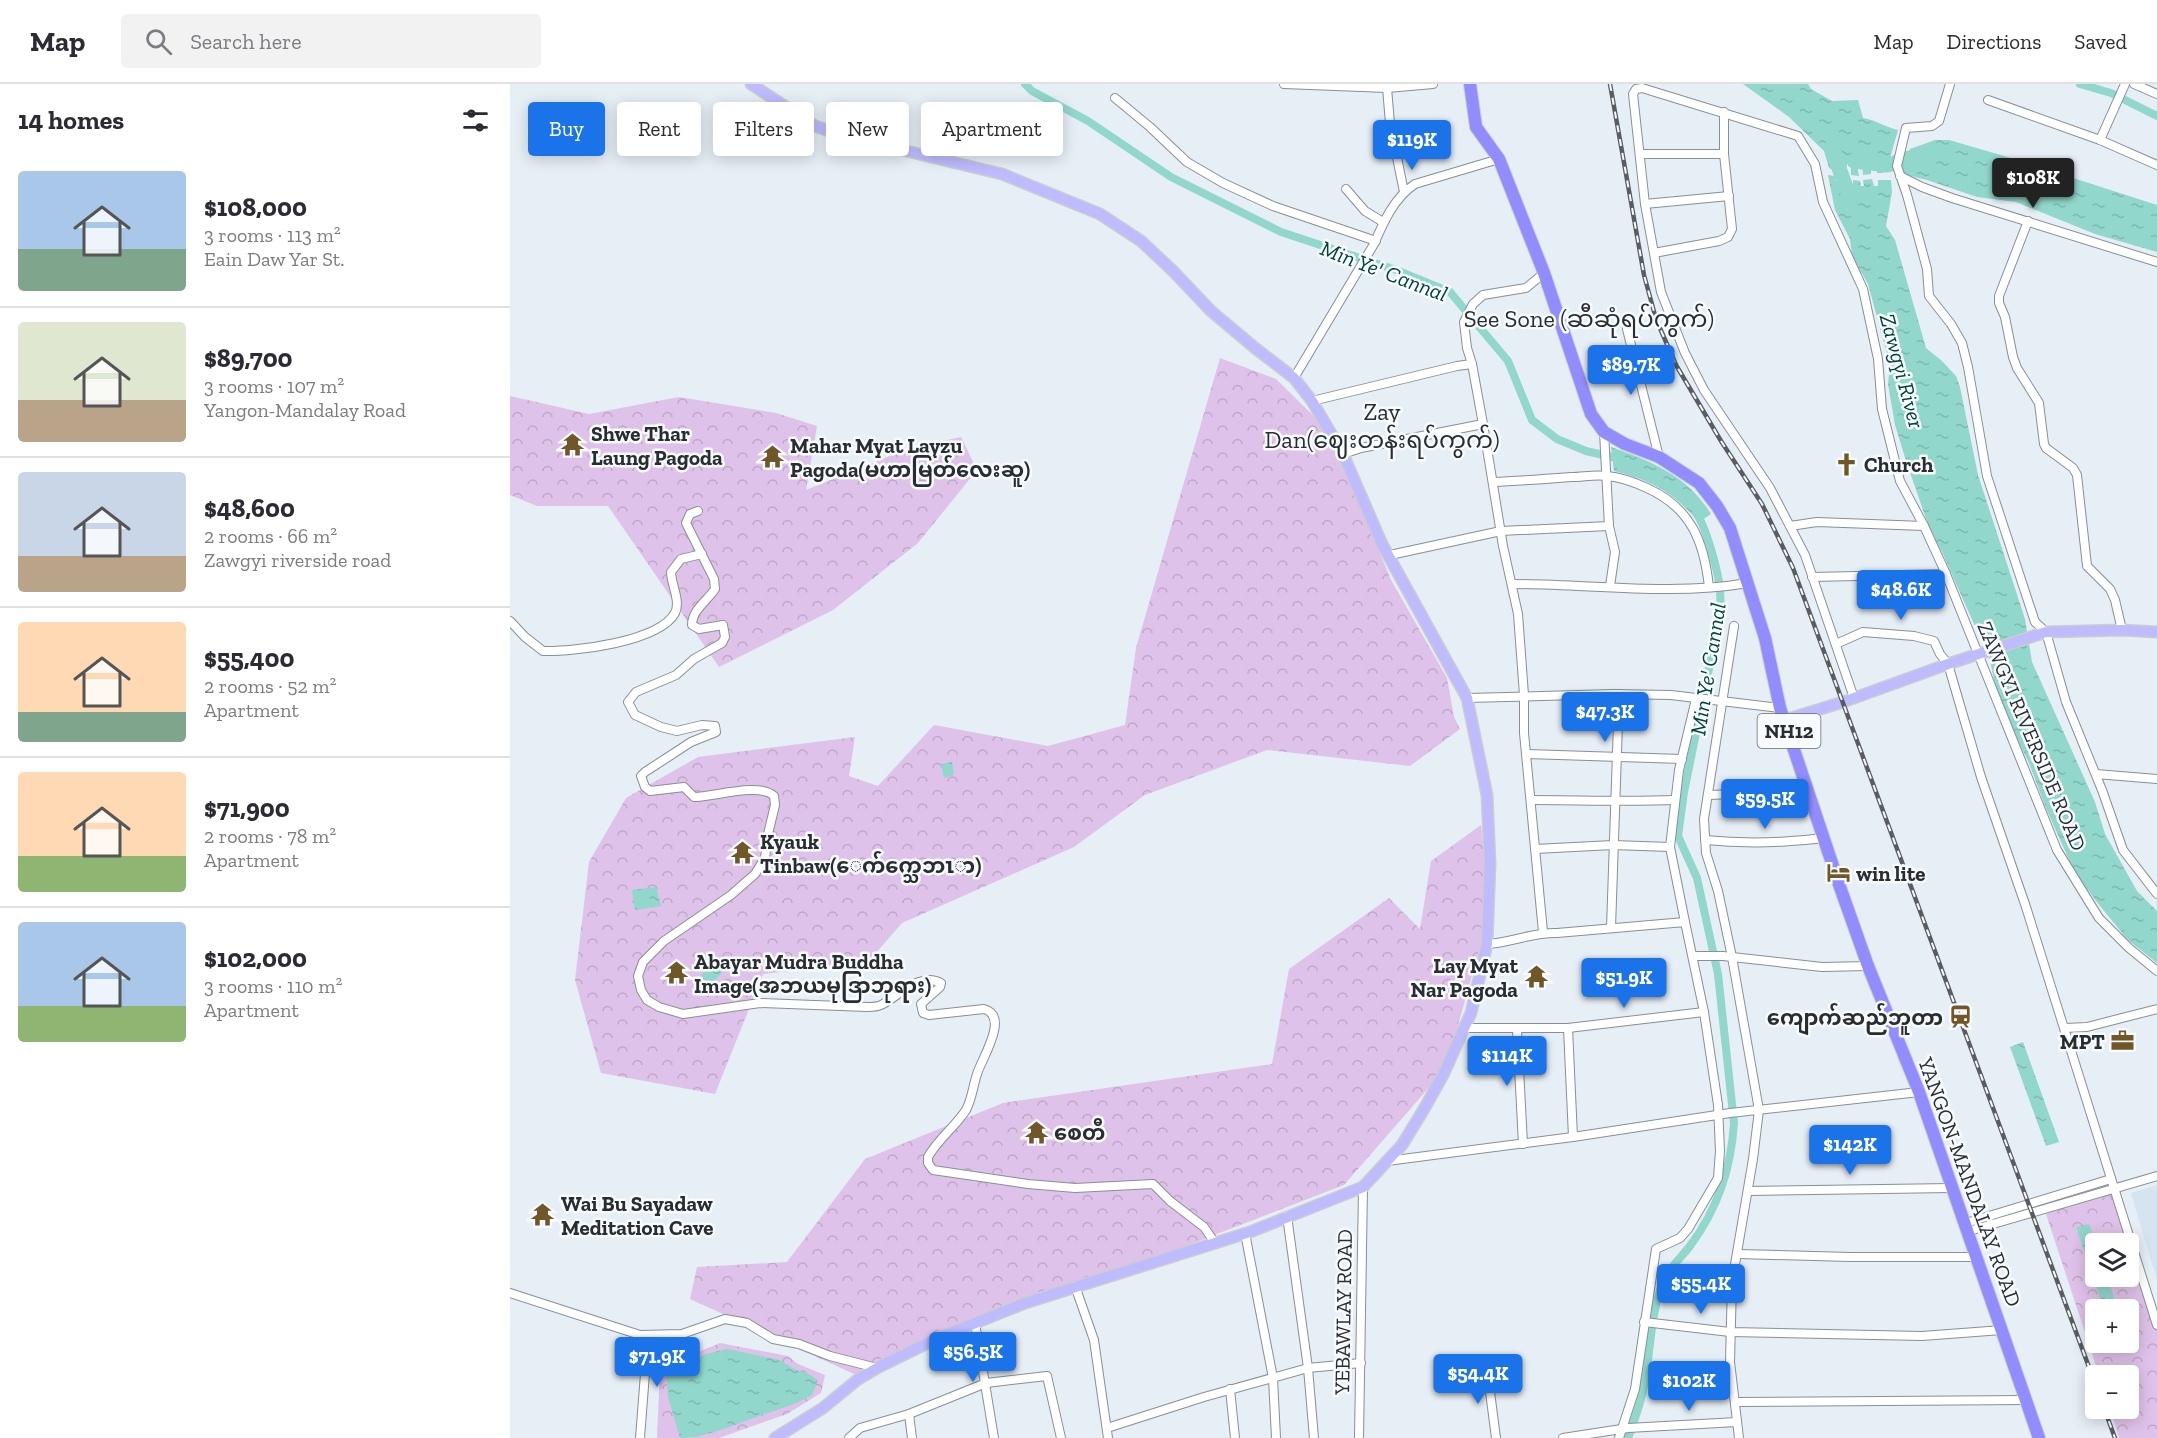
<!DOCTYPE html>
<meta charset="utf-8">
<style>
:root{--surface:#fff;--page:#f2f2f3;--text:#2b2b33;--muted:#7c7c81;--line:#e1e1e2;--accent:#1a73e8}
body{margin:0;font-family:"Zilla Slab","Noto Sans Myanmar",serif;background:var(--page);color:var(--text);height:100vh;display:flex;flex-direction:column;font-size:22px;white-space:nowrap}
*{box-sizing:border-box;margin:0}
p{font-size:20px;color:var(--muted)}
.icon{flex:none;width:33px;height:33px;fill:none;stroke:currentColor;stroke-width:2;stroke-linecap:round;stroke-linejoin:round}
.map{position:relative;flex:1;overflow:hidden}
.panel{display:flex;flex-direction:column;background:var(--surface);width:510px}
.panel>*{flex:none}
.guide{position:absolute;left:18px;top:18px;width:570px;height:54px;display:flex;gap:12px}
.fabs{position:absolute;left:1575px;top:1149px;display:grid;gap:12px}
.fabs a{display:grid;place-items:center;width:54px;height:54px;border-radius:6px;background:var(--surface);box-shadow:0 3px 15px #0003;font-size:30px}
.price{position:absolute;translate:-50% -51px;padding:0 14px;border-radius:6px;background:var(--accent);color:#fff;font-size:20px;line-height:39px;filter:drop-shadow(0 2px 3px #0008)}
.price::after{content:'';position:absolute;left:50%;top:36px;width:18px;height:14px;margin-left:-9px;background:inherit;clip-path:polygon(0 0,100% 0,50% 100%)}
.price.current{background:#222;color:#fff}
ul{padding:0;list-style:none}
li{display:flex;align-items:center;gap:18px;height:150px;padding:0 18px}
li+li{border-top:2px solid var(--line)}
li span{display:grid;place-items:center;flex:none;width:168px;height:120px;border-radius:6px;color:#555}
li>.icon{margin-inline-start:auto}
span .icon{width:72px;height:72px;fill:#fffc;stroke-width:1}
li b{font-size:26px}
h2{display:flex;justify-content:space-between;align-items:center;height:72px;padding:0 18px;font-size:26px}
.tag{padding:0 21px;border-radius:6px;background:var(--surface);box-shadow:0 3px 15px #0003;font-size:21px;line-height:54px}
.tag.current{background:var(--accent);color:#fff}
header{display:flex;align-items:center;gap:36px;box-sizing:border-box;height:84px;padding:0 30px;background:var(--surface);border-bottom:2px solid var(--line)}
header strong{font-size:28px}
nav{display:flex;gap:33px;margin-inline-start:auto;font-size:21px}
.search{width:420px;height:54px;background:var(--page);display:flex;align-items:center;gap:15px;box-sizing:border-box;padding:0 21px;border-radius:6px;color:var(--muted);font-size:22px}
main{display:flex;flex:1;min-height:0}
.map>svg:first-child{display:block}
.built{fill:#d6e3f1}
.park{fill:url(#park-crowns);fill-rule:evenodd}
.water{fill:url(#water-ripples)}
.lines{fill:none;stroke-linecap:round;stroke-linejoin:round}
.canal{stroke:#91d7cb;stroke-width:8}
.river{stroke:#91d7cb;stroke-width:15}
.minor-casing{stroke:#888f96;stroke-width:10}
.major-casing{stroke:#cccdcd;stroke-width:13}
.highway-casing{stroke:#cccdcd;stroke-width:14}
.minor{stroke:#fff;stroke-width:8}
.major{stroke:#bebbfe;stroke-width:10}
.highway{stroke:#928dfe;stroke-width:12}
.rail-casing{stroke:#595d61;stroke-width:4.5}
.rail{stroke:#f7fbfe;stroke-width:2;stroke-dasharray:7;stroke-linecap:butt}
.labels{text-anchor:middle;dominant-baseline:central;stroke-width:5;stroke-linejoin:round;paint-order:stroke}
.shield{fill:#f7fbfe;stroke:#686b6e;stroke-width:1.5}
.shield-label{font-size:20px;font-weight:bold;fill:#2a2d30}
.poi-label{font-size:21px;font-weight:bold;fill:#2a2d30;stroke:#f7fbfe;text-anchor:start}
.street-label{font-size:21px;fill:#2a2d30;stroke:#f7fbfe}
.water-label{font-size:22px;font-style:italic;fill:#00423a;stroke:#f7fbfe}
.quarter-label{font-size:24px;fill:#2a2d30;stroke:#f7fbfe}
</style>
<header>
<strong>Map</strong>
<div class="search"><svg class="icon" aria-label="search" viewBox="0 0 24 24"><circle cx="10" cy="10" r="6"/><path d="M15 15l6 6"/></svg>Search here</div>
<nav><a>Map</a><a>Directions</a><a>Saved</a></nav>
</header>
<main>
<section class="panel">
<h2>14 homes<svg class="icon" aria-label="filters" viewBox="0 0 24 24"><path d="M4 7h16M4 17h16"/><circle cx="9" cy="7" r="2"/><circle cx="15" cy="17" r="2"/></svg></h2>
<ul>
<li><span style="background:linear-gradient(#a9c7e8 65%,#7fa58c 0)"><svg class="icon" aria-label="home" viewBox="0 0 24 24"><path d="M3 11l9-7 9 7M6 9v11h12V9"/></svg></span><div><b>$108,000</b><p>3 rooms · 113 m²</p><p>Eain Daw Yar St.</p></div></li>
<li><span style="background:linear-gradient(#dfe7d0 65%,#b9a48a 0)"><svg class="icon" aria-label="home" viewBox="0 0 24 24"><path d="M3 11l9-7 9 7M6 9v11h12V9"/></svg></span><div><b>$89,700</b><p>3 rooms · 107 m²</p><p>Yangon-Mandalay Road</p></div></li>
<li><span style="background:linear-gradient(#c9d6e8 70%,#b9a48a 0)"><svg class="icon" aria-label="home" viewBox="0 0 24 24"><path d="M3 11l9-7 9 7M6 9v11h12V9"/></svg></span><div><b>$48,600</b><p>2 rooms · 66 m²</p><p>Zawgyi riverside road</p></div></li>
<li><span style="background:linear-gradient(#ffd9b3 75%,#7fa58c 0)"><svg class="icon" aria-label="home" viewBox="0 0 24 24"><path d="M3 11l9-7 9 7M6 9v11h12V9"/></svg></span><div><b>$55,400</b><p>2 rooms · 52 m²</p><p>Apartment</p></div></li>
<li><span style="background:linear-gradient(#ffd9b3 70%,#8fb573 0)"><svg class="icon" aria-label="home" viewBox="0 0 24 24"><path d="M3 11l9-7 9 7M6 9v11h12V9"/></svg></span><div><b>$71,900</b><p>2 rooms · 78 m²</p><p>Apartment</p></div></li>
<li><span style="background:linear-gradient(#a9c7e8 70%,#8fb573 0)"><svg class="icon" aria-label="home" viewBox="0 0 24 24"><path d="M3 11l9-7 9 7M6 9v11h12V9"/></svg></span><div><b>$102,000</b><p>3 rooms · 110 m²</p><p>Apartment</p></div></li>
</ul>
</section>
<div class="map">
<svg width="1647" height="1354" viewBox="0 0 1647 1354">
<defs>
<pattern id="park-crowns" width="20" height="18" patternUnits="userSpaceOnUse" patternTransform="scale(1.5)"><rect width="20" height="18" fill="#dfc2e9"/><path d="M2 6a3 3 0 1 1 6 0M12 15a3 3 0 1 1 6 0" fill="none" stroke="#c0a7c8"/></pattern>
<pattern id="water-ripples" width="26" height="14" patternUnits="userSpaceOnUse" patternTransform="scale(1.5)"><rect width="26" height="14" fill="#91d7cb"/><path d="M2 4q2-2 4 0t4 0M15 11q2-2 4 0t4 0" fill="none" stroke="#7db9af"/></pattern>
</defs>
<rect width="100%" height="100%" fill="#e6eef6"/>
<polygon class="built" points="1647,1101 1647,1196 1621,1109"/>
<g class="park">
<polygon points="710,274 766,295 819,347 881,496 937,594 944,633 950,645 900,682 757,666 635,711 564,763 392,839 358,878 253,890 205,1010 91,989 65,896 79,778 116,714 188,673 345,653 339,692 368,702 424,641 538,662 615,641 626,564"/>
<polygon points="0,312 79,330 169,313 266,329 307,342 296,406 400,364 451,353 467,386 408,459 323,526 209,583 98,422 27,422 0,411"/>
<polygon points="971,741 981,824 936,984 834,1101 344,1290 180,1215 187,1183 277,1178 355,1075 493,1019 762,980 779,885 879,814 910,845 921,777"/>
<path d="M1604 1105 1647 1240V1354H1609L1600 1325 1618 1324V1292L1589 1291 1536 1130ZM1586 1160H1618V1192H1586ZM1586 1226H1618V1258H1586Z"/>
<polygon points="210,1259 278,1272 288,1280 315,1291 311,1309 277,1330 209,1354 147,1354 150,1284"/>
</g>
<g class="water">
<path d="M1233 0H1298L1301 5 1322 17 1348 16 1353 34C1366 36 1375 43 1388 46L1378 81V88L1367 89 1366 79 1361 80V90L1353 91 1352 80 1347 81 1349 92 1341 91V80H1337L1336 91 1330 89V79L1325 78 1326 88 1319 84 1314 67 1279 33Z"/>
<polygon points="1425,56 1439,56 1501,74 1647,121 1647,168 1585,150 1506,118 1467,113 1417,96 1389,89 1400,65"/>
<polygon points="1318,91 1325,92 1325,97 1330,97 1330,94 1337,96 1337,101 1343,102 1343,96 1350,97 1351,102 1354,102 1353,96 1362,95 1364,102 1368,102 1368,96 1381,96 1382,108 1376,142 1385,156 1416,264 1432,277 1446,292 1450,303 1468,391 1515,535 1522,578 1585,718 1595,750 1627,807 1647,827 1647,879 1617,855 1586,817 1564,787 1535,722 1519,679 1499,639 1486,606 1480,576 1432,468 1421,449 1397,380 1385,341 1378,300 1380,281 1358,200 1342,172 1340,155 1325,126"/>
<path d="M1101 363C1141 377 1178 392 1201 430L1189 438C1164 409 1141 396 1104 387Z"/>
<polygon points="442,678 444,691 434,694 431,680"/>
<polygon points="146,803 151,822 125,826 122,806"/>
<polygon points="202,878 213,887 201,901 190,893"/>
<polygon points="1513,958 1549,1058 1536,1062 1500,963"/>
<polygon points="1579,1140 1586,1159 1586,1192 1597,1193 1607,1222 1594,1225 1566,1143"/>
<path d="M217 1265 270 1276 284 1285 297 1289 308 1296 302 1311C283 1322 262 1327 241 1335 218 1343 194 1354 170 1354L158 1313 156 1287 196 1270Z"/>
</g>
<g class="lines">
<g class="canal">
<polyline points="515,0 522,7 578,37 661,93 771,148 886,186 940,208 998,277 1022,336 1047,355 1076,367 1111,375"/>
<polyline points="1570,0 1601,9 1647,32"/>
<path d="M1118 1354C1124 1337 1131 1319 1134 1302 1141 1267 1140 1231 1153 1198 1159 1183 1171 1174 1180 1162 1208 1124 1221 1085 1224 1039L1208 890 1187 794 1168 752 1174 708 1210 531C1210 523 1211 515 1210 507 1209 490 1196 442 1186 429"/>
</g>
<g class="river">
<polyline points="1323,60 1326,76 1340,114"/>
<polyline points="1344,77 1378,81 1414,69"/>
</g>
<defs>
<g id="minor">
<polyline points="774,0 877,4 923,0"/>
<polyline points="1440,0 1429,37 1422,42 1396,44 1387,82 1397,111 1417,185 1419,212 1441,240 1452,259 1458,283 1477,392 1525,538 1536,548 1556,618 1592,706 1613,766 1647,810"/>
<polyline points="1624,0 1647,10"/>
<polyline points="877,4 880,39 894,108"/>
<polyline points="605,14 640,43 677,78 713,99 763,122 866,157"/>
<polyline points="1478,16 1590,56 1647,81"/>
<polyline points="1214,28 1214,70"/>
<polyline points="1590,56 1615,0"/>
<polyline points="1131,70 1214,70 1222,145 1218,153 1209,157 1144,169"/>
<polyline points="1390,92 1412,103 1442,114 1647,178"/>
<polyline points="836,105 855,127 873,138"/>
<polyline points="1135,120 1219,112"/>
<polyline points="1518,137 1489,212 1489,219 1495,233 1503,273 1507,284 1529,319 1534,360 1536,364 1563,384 1567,391 1577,482 1600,505 1605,516 1612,546"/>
<polyline points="1117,245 1149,373"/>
<path d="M784 294 864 160C874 137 884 114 905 100L989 75"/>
<polyline points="802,317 947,282 962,280"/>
<polyline points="1094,348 1099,442 1105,468 1100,502"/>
<polyline points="833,370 851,364 973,340"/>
<path d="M983 398C1009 397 1035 395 1061 393 1073 393 1086 390 1097 392 1111 393 1124 398 1137 404 1181 424 1194 457 1199 503"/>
<path d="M188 427 180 430 176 439 204 495 205 505C197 517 182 526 182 541L189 545 213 541 215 553 212 559 184 575 166 591 126 608 118 618 125 631 151 643 167 647 192 641 205 642 206 648 181 658 135 688 131 692 135 703 140 707 174 703 184 713C204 713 249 698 264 712L265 721 258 750 255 774 245 790 221 811 154 857 133 878 128 892 131 906 137 916 149 923 173 930 250 919 357 923C361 923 367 923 371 921 388 913 410 887 431 899L430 903 411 920 413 929 419 931 474 925C500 932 472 974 467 990 463 1002 462 1015 456 1026 445 1043 428 1055 418 1073V1079L423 1086 518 1100 565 1104 643 1100 660 1117 694 1143 705 1159"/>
<polyline points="1280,442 1307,438 1414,442"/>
<polyline points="880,471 991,447 1099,442"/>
<polyline points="1302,493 1436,490"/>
<path d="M1002 500C1080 500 1161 512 1238 499"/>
<path d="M0 537 15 553 33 567C63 568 149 558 165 529 171 517 161 500 161 488L171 475 192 470"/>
<polyline points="1224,542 1194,735 1196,769 1208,807 1222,873 1249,1026 1243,1075 1222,1198 1220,1278 1229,1354"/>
<polyline points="1326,560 1353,548 1404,552 1424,557 1430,570 1438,580 1471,693 1516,823 1647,1241"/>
<polyline points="957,614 1103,610 1161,611 1270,624"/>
<polyline points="1344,614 1295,471 1260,404 1194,306 1175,269 1151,208 1135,120 1123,10 1126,5 1132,4 1288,52 1305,80 1313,118 1353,205 1368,275 1372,325 1390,397 1414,442 1436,490 1547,766 1589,834 1619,864 1647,887"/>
<polyline points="1017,670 1172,675"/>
<polyline points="1586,690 1647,695"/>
<polyline points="1199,711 1298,707"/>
<path d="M1021 716C1069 716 1117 718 1165 716"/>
<path d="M1195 756C1236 760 1274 759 1314 754"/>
<polyline points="1025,765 1103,761 1160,763"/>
<polyline points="1175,838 1160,763 1169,686 1186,615"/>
<polyline points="1101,844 1109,610"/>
<polyline points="1033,848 1014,649 1014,611 1008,530 993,462 973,340 962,280 957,264 954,238 963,220 973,211 1016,204 1034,189"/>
<path d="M977 860C1000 859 1023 848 1047 849L1175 838 1194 928 1208 1021 1210 1067 1208 1094 1178 1145 1170 1154 1146 1165 1125 1305 1109 1354"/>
<polyline points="1184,872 1213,872 1312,883 1358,882"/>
<polyline points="954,944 1058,944 1194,928"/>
<polyline points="1058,944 1063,1053"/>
<polyline points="1555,944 1577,943 1647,925"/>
<polyline points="1007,946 1013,1060"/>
<polyline points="877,1077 1063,1053 1220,1029 1409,1008"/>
<polyline points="1238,1107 1442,1104"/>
<polyline points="777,1132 798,1284 804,1354"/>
<polyline points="1456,1139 1601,1095"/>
<polyline points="1459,1147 1647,1092"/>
<polyline points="735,1149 763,1294 766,1354"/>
<polyline points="1228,1170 1340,1173 1467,1173"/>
<polyline points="565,1202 584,1256 598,1354"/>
<polyline points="0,1209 130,1251 172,1250 215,1235 237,1239 263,1255 289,1260 320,1272 367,1284"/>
<polyline points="1134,1238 1220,1248 1412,1252 1492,1246"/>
<polyline points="465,1239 484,1354"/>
<polyline points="977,1285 986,1354"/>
<polyline points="720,1305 725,1354"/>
<polyline points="1225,1318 1517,1316"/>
<polyline points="399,1330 402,1354"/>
<polyline points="597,1344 694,1313 798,1284 851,1279"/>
<polyline points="130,1354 138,1251"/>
<polyline points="339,1354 350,1344 399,1330 476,1299 537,1292 551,1354"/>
<polyline points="849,1354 853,1103"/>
<polyline points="1053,1354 1118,1344 1227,1338"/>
</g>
<g id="major">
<polyline points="241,0 305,42 334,52 492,90 590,130 631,157 663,187 701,227 745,264 784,294 802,317 833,370 872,460 957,614 977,711 980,779 977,860 961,929 933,991 914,1025 892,1061 853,1103 740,1148 515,1219 428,1254 367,1284 347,1296 313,1324 265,1354"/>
<polyline points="1275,636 1333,618 1438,580 1536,548 1612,546 1647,548"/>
</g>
<polyline id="highway" points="960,0 966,43 989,75 1034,189 1081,330 1094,348 1115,360 1149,373 1189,399 1207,422 1220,444 1255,554 1270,624 1330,803 1358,882 1409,1008 1529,1354"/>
</defs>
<use href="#minor" class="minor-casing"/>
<use href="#major" class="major-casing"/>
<use href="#highway" class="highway-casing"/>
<use href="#minor" class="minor"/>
<use href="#major" class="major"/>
<use href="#highway" class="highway"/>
<defs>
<g id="rail">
<polyline points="1100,0 1134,191 1146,235 1166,281 1211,357 1252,420 1283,484 1586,1302"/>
<polyline points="1594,1324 1605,1354"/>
</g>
</defs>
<use href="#rail" class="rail-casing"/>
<use href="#rail" class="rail"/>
</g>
<defs>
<symbol id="temple-bare" viewBox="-9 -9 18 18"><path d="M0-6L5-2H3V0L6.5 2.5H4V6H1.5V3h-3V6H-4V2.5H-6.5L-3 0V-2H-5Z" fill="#705728" stroke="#f7fbfe" stroke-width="2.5" paint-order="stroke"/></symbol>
<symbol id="church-bare" viewBox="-9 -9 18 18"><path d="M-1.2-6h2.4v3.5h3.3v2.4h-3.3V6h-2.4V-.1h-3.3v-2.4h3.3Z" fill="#705728" stroke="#f7fbfe" stroke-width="2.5" paint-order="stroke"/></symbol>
<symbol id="hotel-bare" viewBox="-9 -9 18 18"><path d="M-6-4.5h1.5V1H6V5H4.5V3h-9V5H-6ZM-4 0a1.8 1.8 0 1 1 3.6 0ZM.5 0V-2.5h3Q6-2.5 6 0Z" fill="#705728" stroke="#f7fbfe" stroke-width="2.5" paint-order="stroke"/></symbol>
<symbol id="station-bare" viewBox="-9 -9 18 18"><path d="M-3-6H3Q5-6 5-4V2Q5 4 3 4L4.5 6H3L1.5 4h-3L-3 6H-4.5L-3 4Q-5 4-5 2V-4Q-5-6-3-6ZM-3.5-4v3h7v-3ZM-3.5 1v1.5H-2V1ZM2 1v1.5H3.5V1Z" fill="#705728" stroke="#f7fbfe" stroke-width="2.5" paint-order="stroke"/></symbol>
<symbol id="office-bare" viewBox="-9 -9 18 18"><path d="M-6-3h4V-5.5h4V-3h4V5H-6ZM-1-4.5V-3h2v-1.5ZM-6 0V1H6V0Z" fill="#705728" stroke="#f7fbfe" stroke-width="2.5" paint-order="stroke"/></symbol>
</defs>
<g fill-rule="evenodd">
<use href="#temple-bare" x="46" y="344" width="33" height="33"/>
<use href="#temple-bare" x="246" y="356" width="33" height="33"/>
<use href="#church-bare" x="1320" y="364" width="33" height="33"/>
<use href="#temple-bare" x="216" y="752" width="33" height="33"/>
<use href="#hotel-bare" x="1312" y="772" width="33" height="33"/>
<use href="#temple-bare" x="150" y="872" width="33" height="33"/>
<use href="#temple-bare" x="1010" y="876" width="33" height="33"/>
<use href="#station-bare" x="1434" y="916" width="33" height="33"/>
<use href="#office-bare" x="1596" y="940" width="33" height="33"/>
<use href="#temple-bare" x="510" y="1032" width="33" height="33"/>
<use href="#temple-bare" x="16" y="1114" width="33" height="33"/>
</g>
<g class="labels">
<rect class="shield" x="1247.5" y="630" width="63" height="34" rx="4.5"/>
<g class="shield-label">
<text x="1279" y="647">NH12</text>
</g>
<g class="poi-label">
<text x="81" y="349">Shwe Thar<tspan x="81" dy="24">Laung Pagoda</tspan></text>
<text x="280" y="361">Mahar Myat Layzu<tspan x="280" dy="24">Pagoda(မဟာမြတ်လေးဆူ)</tspan></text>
<text x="1354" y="380">Church</text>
<text x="250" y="757">Kyauk<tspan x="250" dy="24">Tinbaw(ေက်က္သေဘၤာ)</tspan></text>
<text x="1346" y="789">win lite</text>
<text x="184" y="877">Abayar Mudra Buddha<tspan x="184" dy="24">Image(အဘယမုဒြာဘုရား)</tspan></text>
<text x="1008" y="881" text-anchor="end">Lay Myat<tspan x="1008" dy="24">Nar Pagoda</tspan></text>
<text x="1433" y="933" text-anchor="end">ကျောက်ဆည်ဘူတာ</text>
<text x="1595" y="957" text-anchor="end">MPT</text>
<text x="544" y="1048">စေတီ</text>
<text x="51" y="1119">Wai Bu Sayadaw<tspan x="51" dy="24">Meditation Cave</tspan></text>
</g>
<g class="street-label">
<text transform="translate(1522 652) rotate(67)">ZAWGYI RIVERSIDE ROAD</text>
<text transform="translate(1460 1098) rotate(70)">YANGON-MANDALAY ROAD</text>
<text transform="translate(833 1228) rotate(-89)">YEBAWLAY ROAD</text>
</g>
<g class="water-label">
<text transform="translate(874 187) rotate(21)">Min Ye' Cannal</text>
<text transform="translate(1392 287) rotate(75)">Zawgyi River</text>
<text transform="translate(1198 585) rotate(-81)">Min Ye' Cannal</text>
</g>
<g class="quarter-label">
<text x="1079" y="234">See Sone (ဆီဆုံရပ်ကွက်)</text>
<text x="872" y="327">Zay<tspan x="872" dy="28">Dan(ဈေးတန်းရပ်ကွက်)</tspan></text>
</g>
</g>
</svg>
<div class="fabs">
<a><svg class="icon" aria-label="layers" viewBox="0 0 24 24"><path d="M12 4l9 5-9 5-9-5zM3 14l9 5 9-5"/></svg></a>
<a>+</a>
<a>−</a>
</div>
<b class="price" style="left:902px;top:87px">$119K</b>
<b class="price current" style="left:1523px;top:125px">$108K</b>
<b class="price" style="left:1121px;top:312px">$89.7K</b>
<b class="price" style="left:1391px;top:537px">$48.6K</b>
<b class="price" style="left:1095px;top:659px">$47.3K</b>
<b class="price" style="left:1255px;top:746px">$59.5K</b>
<b class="price" style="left:1114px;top:925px">$51.9K</b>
<b class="price" style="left:997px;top:1003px">$114K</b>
<b class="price" style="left:1340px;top:1092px">$142K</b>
<b class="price" style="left:1191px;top:1231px">$55.4K</b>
<b class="price" style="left:463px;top:1299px">$56.5K</b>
<b class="price" style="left:147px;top:1304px">$71.9K</b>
<b class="price" style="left:968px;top:1321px">$54.4K</b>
<b class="price" style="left:1179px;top:1328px">$102K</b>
<div class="guide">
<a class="tag current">Buy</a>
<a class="tag">Rent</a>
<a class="tag">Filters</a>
<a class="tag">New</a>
<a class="tag">Apartment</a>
</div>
</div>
</main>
